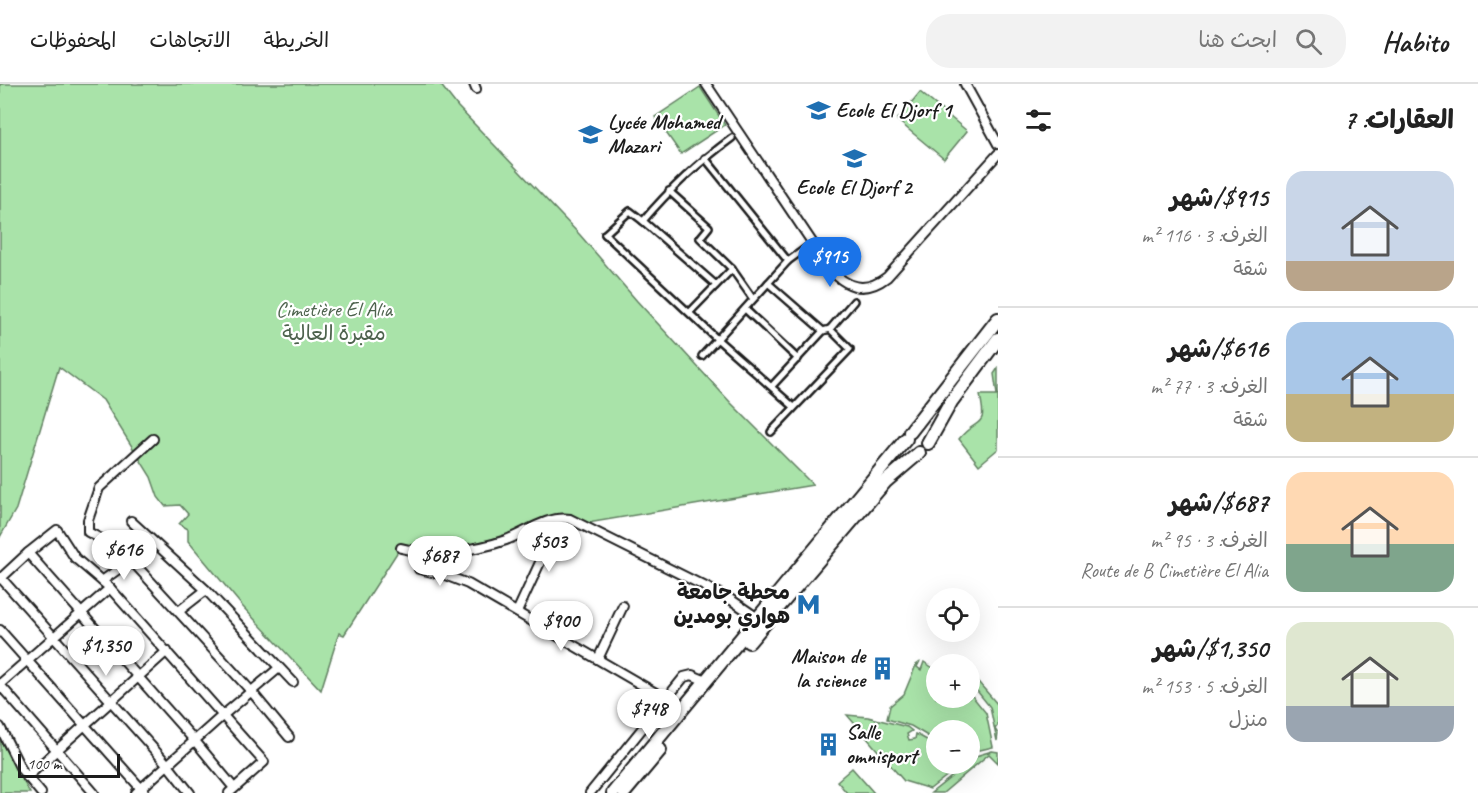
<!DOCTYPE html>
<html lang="ar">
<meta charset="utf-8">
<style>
:root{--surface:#fff;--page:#f2f2f2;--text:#222;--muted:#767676;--line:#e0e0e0;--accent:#1a73e8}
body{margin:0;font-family:Caveat,"Playpen Sans Arabic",sans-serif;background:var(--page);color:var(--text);direction:rtl;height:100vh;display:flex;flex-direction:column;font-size:22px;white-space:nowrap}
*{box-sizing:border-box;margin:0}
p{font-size:20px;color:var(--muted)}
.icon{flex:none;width:33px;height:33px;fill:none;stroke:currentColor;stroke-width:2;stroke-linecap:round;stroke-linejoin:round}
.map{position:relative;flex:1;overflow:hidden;direction:ltr}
.side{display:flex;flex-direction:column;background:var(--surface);width:480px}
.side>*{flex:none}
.tools{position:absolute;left:926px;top:504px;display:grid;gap:12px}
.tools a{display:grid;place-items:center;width:54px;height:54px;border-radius:50%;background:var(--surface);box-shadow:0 6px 24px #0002;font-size:30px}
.scale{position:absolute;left:18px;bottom:15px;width:102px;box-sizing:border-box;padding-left:6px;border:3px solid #1c1c1c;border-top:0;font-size:16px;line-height:21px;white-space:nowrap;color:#1c1c1c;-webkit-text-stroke:4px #fff;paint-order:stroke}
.price{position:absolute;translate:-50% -51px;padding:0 14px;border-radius:21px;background:#fff;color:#222;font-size:20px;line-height:39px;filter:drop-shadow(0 2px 3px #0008)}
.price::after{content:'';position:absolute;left:50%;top:36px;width:18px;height:14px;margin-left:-9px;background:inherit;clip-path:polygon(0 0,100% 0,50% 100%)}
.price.current{background:var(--accent);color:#fff}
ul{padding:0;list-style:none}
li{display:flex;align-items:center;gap:18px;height:150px;padding:0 24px}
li+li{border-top:2px solid var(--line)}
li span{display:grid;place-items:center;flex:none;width:168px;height:120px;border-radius:18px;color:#555}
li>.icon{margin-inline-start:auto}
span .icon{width:72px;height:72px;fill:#fffc;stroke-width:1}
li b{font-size:26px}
h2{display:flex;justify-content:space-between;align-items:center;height:72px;padding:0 24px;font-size:26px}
header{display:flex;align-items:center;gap:36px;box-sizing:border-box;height:84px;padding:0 30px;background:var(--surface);border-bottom:2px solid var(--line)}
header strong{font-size:28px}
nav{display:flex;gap:33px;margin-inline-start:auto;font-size:21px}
.search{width:420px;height:54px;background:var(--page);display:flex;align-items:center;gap:15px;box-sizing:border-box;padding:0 21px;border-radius:24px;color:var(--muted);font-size:22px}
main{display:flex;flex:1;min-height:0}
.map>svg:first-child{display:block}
.green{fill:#a9e3a9;stroke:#628062;stroke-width:1.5}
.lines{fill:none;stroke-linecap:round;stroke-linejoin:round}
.pedestrian-casing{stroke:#1c1c1c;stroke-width:10}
.minor-casing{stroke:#1c1c1c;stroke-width:12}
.primary-casing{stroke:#1c1c1c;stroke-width:16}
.pedestrian{stroke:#fff;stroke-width:5}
.minor{stroke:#fff;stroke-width:8}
.primary{stroke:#fff;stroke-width:12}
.labels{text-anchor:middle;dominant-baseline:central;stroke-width:4.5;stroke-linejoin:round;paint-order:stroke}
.poi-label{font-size:21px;font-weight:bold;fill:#1c1c1c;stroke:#fff;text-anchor:start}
.park-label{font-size:21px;fill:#4d624d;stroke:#fff}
</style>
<header>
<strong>Habito</strong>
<div class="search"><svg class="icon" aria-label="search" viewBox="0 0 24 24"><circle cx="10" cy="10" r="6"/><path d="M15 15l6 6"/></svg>ابحث هنا</div>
<nav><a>الخريطة</a><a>الاتجاهات</a><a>المحفوظات</a></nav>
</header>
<main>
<section class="side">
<h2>العقارات: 7<svg class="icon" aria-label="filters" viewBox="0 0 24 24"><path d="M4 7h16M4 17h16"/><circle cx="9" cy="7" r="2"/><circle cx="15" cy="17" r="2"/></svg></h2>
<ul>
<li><span style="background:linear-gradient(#c9d6e8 75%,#b9a48a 0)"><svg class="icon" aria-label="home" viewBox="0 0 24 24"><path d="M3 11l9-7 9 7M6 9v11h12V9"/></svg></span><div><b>$915/شهر</b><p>الغرف: 3 · 116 m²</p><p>شقة</p></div></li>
<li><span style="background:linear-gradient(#a9c7e8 60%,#c2b280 0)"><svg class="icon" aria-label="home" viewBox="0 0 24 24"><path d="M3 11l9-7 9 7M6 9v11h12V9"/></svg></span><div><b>$616/شهر</b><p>الغرف: 3 · 77 m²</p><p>شقة</p></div></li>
<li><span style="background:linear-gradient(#ffd9b3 60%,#7fa58c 0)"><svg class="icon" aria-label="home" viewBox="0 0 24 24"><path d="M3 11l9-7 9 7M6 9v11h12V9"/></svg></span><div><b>$687/شهر</b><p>الغرف: 3 · 95 m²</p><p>Route de B Cimetière El Alia</p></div></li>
<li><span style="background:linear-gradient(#dfe7d0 70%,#9aa5b1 0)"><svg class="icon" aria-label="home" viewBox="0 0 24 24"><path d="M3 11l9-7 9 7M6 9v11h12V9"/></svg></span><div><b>$1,350/شهر</b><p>الغرف: 5 · 153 m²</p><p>منزل</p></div></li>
</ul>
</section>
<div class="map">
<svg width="998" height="709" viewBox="0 0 998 709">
<rect width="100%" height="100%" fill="#fff"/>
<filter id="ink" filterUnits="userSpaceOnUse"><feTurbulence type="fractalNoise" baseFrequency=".0167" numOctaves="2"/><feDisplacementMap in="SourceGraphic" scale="12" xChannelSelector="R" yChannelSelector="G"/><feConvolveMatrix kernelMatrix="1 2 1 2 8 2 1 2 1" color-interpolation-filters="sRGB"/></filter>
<g filter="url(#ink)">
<g class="green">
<polygon points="0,0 440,0 458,23 580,151 637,217 731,319 813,401 588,439 570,432 498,458 438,466 400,464 344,551 339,549 321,606 243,523 188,457 188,445 179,440 188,430 180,421 165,422 158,413 151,393 103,316 59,283 16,425 0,453"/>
<polygon points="700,3 725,41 681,70 655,33"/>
<polygon points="920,8 967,47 944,75 897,36"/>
<path d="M998 284V365L979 381 959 355C977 332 988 347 980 311H997L994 290Z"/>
<polygon points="924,578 936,586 936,614 969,614 969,608 986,629 993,663 980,666 969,665 969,646 936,646 936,650 932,650 931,654 911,642 887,635 890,622 904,610 916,581 919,579 917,583 921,586"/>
<polygon points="973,592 998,621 998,641 995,645 998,650 997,657 990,623 969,597"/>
<polygon points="847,631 868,633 907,643 912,647 907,650 909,656 915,655 916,650 936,661 936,680 962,680 930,705 904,697"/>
<polygon points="0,656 30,709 0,709"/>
<polygon points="992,667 998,668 998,679 989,670 943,709 931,709 979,671"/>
<polygon points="852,684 874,709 847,709 837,697"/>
</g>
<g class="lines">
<defs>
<g id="pedestrian">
<polyline points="705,74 788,177"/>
<polyline points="669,107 709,143 700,154 732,185 690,228"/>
<polyline points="643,137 716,201"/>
<path d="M605 150 630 127 643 137C670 105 699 78 732 54"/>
<polyline points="607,150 605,150 717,255 794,323"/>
<polyline points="732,185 753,215"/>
<polyline points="768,199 823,247"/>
<polyline points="745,225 798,275"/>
<polyline points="702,272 788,177 806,164"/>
<polyline points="772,302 823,247 830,245"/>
<polyline points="771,348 850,265 830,245 854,217"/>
</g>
<g id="minor">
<polyline points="474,0 476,5"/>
<path d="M706 0 830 185C847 204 865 210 887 193L998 70"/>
<polyline points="965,0 998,60"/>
<polyline points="153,355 99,404 88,436 88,448 107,458 131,476 251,607 289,653"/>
<polyline points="131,437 206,506 293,598"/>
<path d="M401 464C432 472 475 467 506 456 525 449 549 431 570 435L730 515 759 535"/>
<polyline points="28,469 195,657 234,704"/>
<polyline points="419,485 445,491 468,500 666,615"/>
<polyline points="1,494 167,680 190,709"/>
<polyline points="0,495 28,469 57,446 75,474 110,504 264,678 229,709"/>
<polyline points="102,497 131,476"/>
<polyline points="179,527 206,506"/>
<polyline points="517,528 549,459 552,457 562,462 570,453"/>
<polyline points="0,546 145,709"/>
<polyline points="598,575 623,522"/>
<polyline points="0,600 110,504"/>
<polyline points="0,601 94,709"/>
<polyline points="0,643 21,685 41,709"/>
<polyline points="27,693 167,567"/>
<polyline points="136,709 222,632 279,584"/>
<polyline points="590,709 684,593 692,591 706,597"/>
</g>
<g id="primary">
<polyline points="910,348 998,235"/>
<polyline points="928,359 951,318 998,255"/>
<polyline points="749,558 885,398 919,369"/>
<polyline points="613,709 906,355"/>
<polyline points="624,709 660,666"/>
</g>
</defs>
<use href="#pedestrian" class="pedestrian-casing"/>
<use href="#minor" class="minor-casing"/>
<use href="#primary" class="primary-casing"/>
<use href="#pedestrian" class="pedestrian"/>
<use href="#minor" class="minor"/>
<use href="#primary" class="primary"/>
</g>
</g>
<defs>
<symbol id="school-bare" viewBox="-9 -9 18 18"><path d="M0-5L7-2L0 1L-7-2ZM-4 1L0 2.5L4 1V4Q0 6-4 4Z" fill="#1f6fb2" stroke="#fff" stroke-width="2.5" paint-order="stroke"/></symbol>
<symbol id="metro-bare" viewBox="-9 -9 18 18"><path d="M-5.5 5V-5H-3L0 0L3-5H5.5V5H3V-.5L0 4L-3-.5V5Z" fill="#1f6fb2" stroke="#fff" stroke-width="2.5" paint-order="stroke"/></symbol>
<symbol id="building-bare" viewBox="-9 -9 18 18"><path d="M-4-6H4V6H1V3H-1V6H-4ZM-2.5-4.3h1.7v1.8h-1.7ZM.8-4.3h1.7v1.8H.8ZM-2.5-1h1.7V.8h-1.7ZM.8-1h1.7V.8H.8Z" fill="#1f6fb2" stroke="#fff" stroke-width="2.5" paint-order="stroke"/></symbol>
</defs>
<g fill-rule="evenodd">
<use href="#school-bare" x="802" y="10" width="33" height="33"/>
<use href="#school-bare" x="574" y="34" width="33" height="33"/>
<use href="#school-bare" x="838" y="58" width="33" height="33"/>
<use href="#metro-bare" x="792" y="504" width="33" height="33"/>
<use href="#building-bare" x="866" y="568" width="33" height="33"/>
<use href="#building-bare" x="812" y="644" width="33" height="33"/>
</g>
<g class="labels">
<g class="poi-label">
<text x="836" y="26">Ecole El Djorf 1</text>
<text x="608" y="38">Lycée Mohamed<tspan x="608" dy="24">Mazari</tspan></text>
<text x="854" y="103" text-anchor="middle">Ecole El Djorf 2</text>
<text x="790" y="508" text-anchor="end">محطة جامعة<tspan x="790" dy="24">هواري بومدين</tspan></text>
<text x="865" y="572" text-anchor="end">Maison de<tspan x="865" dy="24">la science</tspan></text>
<text x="846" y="648">Salle<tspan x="846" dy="24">omnisport</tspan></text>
</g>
<g class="park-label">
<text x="334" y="225">Cimetière El Alia<tspan x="334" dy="24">مقبرة العالية</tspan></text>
</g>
</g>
</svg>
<div class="tools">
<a><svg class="icon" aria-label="locate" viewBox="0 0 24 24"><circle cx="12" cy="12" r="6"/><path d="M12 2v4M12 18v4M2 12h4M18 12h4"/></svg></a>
<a>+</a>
<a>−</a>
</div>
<div class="scale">100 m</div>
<b class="price current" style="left:830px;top:204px">$915</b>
<b class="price" style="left:549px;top:489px">$503</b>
<b class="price" style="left:124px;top:497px">$616</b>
<b class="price" style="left:440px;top:503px">$687</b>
<b class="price" style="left:561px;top:568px">$900</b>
<b class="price" style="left:106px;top:593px">$1,350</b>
<b class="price" style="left:649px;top:656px">$748</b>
</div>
</main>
